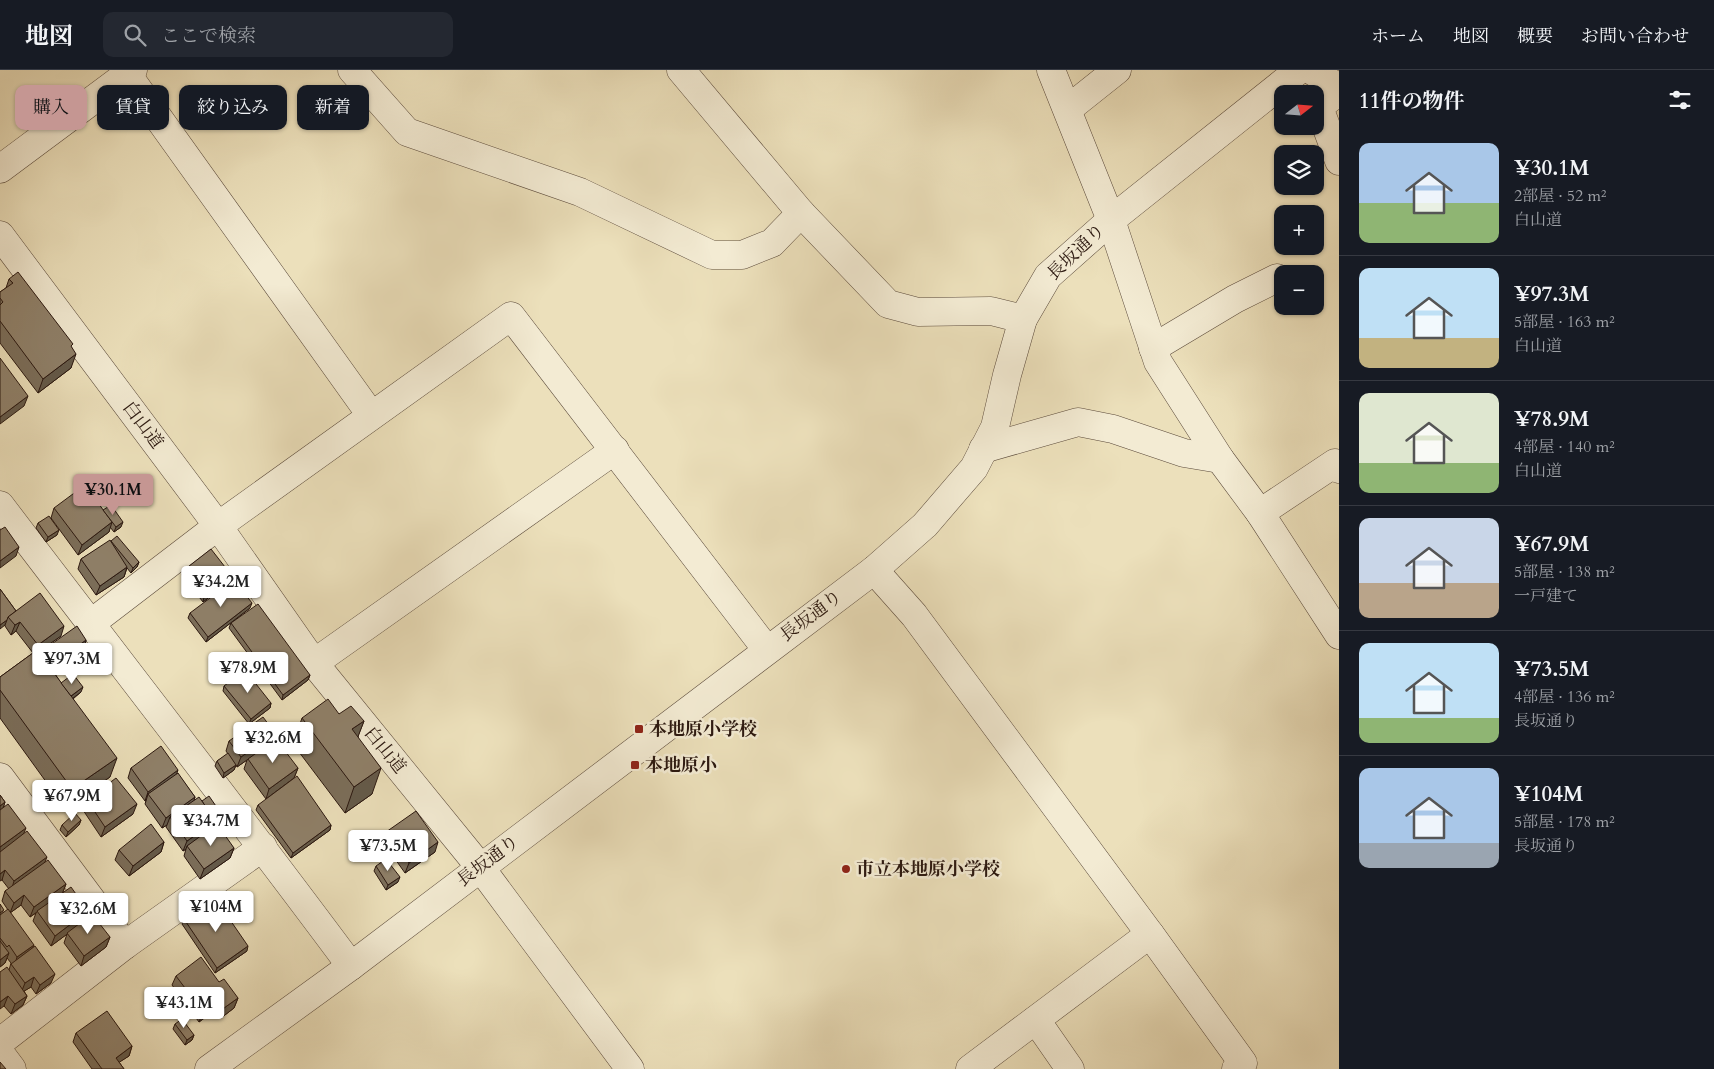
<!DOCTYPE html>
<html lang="ja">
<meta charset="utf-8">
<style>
:root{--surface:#171b24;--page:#242831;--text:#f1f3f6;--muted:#9ea1a6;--line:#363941;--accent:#c59692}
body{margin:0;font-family:Cardo,"Noto Serif JP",serif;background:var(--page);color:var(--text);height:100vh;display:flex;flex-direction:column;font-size:19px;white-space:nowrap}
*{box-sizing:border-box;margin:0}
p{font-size:16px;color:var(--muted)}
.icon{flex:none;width:28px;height:28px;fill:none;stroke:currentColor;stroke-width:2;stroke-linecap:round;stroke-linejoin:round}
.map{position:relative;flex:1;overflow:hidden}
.drawer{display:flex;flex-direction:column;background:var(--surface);width:375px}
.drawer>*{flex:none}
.banner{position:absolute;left:15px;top:15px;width:475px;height:45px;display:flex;gap:10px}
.needle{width:32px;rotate:73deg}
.buttons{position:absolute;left:1274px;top:15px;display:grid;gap:10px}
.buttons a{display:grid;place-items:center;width:50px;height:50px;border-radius:10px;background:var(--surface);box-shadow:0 1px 4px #0004;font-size:25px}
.price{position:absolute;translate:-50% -42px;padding:0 11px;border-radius:5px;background:#fff;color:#222;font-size:16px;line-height:32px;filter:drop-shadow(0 1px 2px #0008)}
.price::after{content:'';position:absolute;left:50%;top:30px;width:15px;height:11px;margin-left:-8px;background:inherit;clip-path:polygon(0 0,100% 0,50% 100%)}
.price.current{background:var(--accent);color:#111}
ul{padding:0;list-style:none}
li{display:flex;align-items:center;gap:15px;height:125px;padding:0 20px}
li+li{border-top:1px solid var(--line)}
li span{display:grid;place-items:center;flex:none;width:140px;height:100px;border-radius:10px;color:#555}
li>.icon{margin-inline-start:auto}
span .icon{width:60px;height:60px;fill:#fffc;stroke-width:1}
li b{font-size:21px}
h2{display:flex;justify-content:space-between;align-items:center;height:60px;padding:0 20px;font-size:21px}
.chip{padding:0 18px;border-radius:10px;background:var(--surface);box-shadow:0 1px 4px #0004;font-size:18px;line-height:45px}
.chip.current{background:var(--accent);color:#111}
header{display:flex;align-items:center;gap:30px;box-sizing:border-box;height:70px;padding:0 25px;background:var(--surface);border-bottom:1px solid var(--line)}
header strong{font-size:24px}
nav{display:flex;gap:28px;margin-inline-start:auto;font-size:18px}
.search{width:350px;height:45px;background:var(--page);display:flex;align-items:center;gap:12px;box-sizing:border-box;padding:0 18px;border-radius:10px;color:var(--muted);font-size:19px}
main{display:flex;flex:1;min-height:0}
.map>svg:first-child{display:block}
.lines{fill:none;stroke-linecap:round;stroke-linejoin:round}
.minor-casing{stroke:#5b4a3b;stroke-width:29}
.minor{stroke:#f3ebd3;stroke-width:28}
.wall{fill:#7b6e5a;stroke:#2b1810}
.shaded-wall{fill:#645a4a;stroke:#2b1810}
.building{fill:#8f8069;stroke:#2b1810}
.poi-dot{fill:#8f2418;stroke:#f3ebd3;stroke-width:2}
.labels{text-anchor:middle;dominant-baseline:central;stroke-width:5;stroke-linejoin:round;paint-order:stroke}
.street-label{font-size:18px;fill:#2b1810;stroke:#f3ebd3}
.poi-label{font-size:18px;font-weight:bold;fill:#2b1810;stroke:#f3ebd3;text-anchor:start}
</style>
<header>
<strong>地図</strong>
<div class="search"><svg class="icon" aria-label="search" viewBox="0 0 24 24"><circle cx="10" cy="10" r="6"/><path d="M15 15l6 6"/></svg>ここで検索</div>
<nav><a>ホーム</a><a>地図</a><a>概要</a><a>お問い合わせ</a></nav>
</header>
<main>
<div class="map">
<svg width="1339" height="999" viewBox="0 0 1339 999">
<rect width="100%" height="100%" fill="#ece0bb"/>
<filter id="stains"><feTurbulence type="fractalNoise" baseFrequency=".004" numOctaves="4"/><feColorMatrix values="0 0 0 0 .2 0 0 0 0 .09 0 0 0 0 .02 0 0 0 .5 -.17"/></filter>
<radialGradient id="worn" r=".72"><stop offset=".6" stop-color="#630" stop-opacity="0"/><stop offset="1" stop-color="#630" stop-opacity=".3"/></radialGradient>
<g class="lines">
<defs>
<g id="minor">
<polyline points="352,0 407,62 580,122 712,185 742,185 772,173 801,143"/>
<polyline points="681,0 801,143 888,234 918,242 991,241 1023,249"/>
<polyline points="1051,0 1111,150 1158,292 1220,389 1260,443 1339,565"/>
<polyline points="1311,0 1339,18"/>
<polyline points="127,4 371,345"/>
<polyline points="1339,21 1319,37 1339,91"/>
<polyline points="1068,39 1117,0"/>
<polyline points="0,99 133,0"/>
<polyline points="0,165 218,456 314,593 480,797 630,999"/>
<polyline points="1153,278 1235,229 1277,208"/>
<polyline points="983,379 1078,352 1113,359 1184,383 1220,389"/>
<path d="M0 435C117 589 236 741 351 896"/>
<polyline points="1260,443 1335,393 1339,399"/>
<polyline points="874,500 914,545 1150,864 970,999"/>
<polyline points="90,554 218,456 511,246 767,580"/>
<polyline points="314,593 615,380"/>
<polyline points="0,707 125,875"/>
<polyline points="1150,864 1243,993 1236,999"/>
<polyline points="1036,950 1070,999"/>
<polyline points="0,972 125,875 263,777"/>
<polyline points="0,983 12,999"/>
<polyline points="209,999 351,896 874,500 925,455 974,398 995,357 1007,305 1023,249 1048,206 1111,150 1299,0"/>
</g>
</defs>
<use href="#minor" class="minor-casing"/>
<use href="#minor" class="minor"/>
</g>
<g class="wall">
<polygon points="9,209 72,278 71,298 38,323 0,273 0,222 6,218"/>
<polygon points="54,438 103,440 121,457 114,462 110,457 109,462 78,485 51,448 57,465 46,472 36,458 38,453 51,448"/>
<polygon points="111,471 139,492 137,497 131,503 127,498 124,507 96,525 78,499 81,489"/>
<polygon points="184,500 230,511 203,532 182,505"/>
<polygon points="0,519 16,541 61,566 38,582 39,583 86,570 85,575 80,578 80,586 55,604 61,613 81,622 73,629 110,707 65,738 0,648 0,607 33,583 16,561 11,565 5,556"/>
<polygon points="250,538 206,572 188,548 190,543"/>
<polygon points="231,553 310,605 308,610 282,630 229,558"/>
<polygon points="224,616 271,633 270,638 249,654 223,621"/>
<polygon points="339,644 364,651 358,666 372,724 345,743 293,674 302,648"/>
<polygon points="229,671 272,672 298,698 294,708 266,729 244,699 247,690 237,697 236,695 234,700 223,708 215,696 217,691 228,684 226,681"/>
<polygon points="131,698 177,703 195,727 194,730 202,731 216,744 212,746 216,751 213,757 234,778 230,788 200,809 184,786 186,779 183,781 166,757 167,755 162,758 145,734 146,731 145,731 128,708"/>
<polygon points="0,725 5,732 3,738 45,792 66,814 63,822 88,841 85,849 110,867 106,877 81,896 64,873 67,864 51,876 33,851 36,843 30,847 21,835 10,843 2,831 5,821 9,819 2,810"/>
<polygon points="87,730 133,744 101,767 83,740"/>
<polygon points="258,735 331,755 330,760 291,788 256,740"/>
<polygon points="81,750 79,755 66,767 60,760 62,755"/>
<polygon points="386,762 435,782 405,803 383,772"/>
<polygon points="164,772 161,782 129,806 115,790 119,780"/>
<polygon points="376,796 398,812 386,820 374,801"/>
<polygon points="0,834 3,842 32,879 51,913 36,924 31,917 24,921 27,926 23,935 11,944 4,936 9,900 11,893 7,888 5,893 0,897"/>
<polygon points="184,849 247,881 215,903 182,854"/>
<polygon points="176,906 219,912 238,928 234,938 221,948 215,940 199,952 172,915"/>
<polygon points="175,954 194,965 192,970 185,975 173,959"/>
<polygon points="76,963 132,976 129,986 119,992 124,999 92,999 73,972"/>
</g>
<g class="shaded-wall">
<polygon points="76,284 71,298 38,323 43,309"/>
<polygon points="28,326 24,336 0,354 0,347"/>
<polygon points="112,452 109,462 78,485 82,475"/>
<polygon points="123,452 121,457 114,462 116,457"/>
<polygon points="59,460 57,465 46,472 48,467"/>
<polygon points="19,477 16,486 0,498 0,491"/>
<polygon points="139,492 137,497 131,503 133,498"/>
<polygon points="127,497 124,507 96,525 100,516"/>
<polygon points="232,506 230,511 203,532 204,527"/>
<polygon points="252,533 250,538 206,572 208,567"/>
<polygon points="7,550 5,555 0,559 0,555"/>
<polygon points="20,552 16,561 11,565 15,555"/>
<polygon points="64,556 61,566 34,585 38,575"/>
<polygon points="86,570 85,575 77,581 78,576"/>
<polygon points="82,581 80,586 47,610 49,605"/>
<polygon points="310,605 308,610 282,630 283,625"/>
<polygon points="83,617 81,622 68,632 70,627"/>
<polygon points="271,633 270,638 249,654 251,649"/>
<polygon points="364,651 354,677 352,659"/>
<polygon points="275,663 271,673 237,697 241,687"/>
<polygon points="117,688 110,707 65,738 72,719"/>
<polygon points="236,695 234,700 223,708 224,703"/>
<polygon points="298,698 294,708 266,729 269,719"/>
<polygon points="381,698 372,724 345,743 354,717"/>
<polygon points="178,700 175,709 148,724 146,731 145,731 148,722"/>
<polygon points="195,727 192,737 170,747 167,755 162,758 166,748"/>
<polygon points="5,732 2,742 0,743 0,736"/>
<polygon points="137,734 133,744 101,767 105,757"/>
<polygon points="218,739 216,744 208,749 210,744"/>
<polygon points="81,750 79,755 66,767 68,762"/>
<polygon points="216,751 212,761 187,776 186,779 183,781 187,771"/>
<polygon points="331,755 330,760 291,788 293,783"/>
<polygon points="26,758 22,768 0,784 0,777"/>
<polygon points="164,772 161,782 129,806 133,796"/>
<polygon points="438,772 435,782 405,803 409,793"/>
<polygon points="234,778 230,788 200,809 204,799"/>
<polygon points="47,787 43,797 11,821 14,811"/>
<polygon points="5,800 2,810 0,811 0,804"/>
<polygon points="400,807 398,812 386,820 388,815"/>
<polygon points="66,814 62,824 30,847 34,837"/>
<polygon points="24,825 21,835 10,843 14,833"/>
<polygon points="88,841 85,851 51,876 55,866"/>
<polygon points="110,867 106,877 81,896 84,886"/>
<polygon points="34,875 30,885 14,897 17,887"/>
<polygon points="248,876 247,881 215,903 217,898"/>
<polygon points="9,883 5,893 0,897 0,890"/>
<polygon points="55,904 51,913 36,924 40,915"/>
<polygon points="34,907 31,917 21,923 25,913"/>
<polygon points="8,926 4,936 0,939 0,932"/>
<polygon points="27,926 23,935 11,944 15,934"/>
<polygon points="238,928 234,938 221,948 224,938"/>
<polygon points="218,930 215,940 199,952 203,942"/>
<polygon points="194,965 192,970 185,975 187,970"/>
<polygon points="132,976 129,986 112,997 116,988"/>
</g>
<g class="building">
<polygon points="18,202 73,274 71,276 76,284 43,309 0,251 0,235 3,232 0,228 0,222 13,213 9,209"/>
<polygon points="0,288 28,326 0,347"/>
<polygon points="85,415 112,452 82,475 54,438"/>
<polygon points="111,435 123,452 116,457 103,440"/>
<polygon points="49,446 59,460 48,467 38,453"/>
<polygon points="5,457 19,477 0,491 0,460"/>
<polygon points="117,466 139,492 133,498 111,471"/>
<polygon points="110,470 127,497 100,516 81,489"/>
<polygon points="211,479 232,506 204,527 184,500"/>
<polygon points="234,510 252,533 208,567 190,543"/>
<polygon points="0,519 16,541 8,547 7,550 0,555"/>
<polygon points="40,523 64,556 38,575 20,552 15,555 8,547"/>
<polygon points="258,534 310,605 283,625 231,553"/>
<polygon points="77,556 86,570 78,576 82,581 53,602 39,583"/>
<polygon points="37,580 117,688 72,719 0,620 0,607"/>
<polygon points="245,600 271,633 251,649 224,616"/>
<polygon points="73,604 83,617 71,626 61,613"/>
<polygon points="328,629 339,644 351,636 364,651 352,659 381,698 354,717 302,648"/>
<polygon points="263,647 275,663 241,687 229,671"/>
<polygon points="276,669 298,698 269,719 248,689"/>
<polygon points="161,676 178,700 148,722 131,698"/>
<polygon points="228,683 236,695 224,703 217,691"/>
<polygon points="178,703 195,727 166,748 148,724"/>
<polygon points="297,706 331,755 293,783 258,735"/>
<polygon points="116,708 137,734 105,757 87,730"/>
<polygon points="0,725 5,732 0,736"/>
<polygon points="209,726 218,739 210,744 202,731"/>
<polygon points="199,727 216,751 187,771 170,747"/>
<polygon points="8,734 26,758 0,777 0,740"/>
<polygon points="416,741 438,772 409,793 386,762"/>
<polygon points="75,743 81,750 68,762 62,755"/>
<polygon points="151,754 164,772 133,796 119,780"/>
<polygon points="217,754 234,778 204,799 187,776"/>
<polygon points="27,761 47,787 14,811 5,800 0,804 0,782"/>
<polygon points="386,789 400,807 388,815 376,796"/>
<polygon points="48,790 66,814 34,837 24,825 14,833 5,821"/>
<polygon points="71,817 88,841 55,866 37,841"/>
<polygon points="215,828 248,876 217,898 184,849"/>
<polygon points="0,834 4,840 0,843"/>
<polygon points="8,839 34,875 17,887 9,875 7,877 0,868 0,845"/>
<polygon points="92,844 110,867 84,886 67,863"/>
<polygon points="0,871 9,883 0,890"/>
<polygon points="35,876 55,904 40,915 34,907 25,913 11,894"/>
<polygon points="201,887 219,912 224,909 238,928 224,938 218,930 203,942 176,906"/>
<polygon points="7,897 27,926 15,934 8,926 0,932 0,902"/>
<polygon points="107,941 132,976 116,988 124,999 102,999 76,963"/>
<polygon points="182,949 194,965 187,970 175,954"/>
<polygon points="0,992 6,999 0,999"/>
</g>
<g class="poi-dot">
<rect x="634" y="654" width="10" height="10" rx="2.5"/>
<rect x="630" y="690" width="10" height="10" rx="2.5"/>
<circle cx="846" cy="799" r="5"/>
</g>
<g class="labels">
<g class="street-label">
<text transform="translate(1076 182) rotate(-44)">長坂通り</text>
<text transform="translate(143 355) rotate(53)">白山道</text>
<text transform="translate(811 546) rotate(-37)">長坂通り</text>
<text transform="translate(385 680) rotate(51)">白山道</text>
<text transform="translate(488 791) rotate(-37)">長坂通り</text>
</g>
<g class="poi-label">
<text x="649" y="659">本地原小学校</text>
<text x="645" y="695">本地原小</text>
<text x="856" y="799">市立本地原小学校</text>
</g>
</g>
<rect width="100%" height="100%" filter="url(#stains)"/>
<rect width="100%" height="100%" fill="url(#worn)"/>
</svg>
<div class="buttons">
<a><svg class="needle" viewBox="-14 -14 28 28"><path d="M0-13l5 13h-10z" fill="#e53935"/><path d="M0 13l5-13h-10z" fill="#9ea1a6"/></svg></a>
<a><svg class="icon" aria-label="layers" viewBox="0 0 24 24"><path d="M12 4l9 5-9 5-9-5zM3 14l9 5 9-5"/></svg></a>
<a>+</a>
<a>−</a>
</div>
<b class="price current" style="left:113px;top:446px">¥30.1M</b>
<b class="price" style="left:221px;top:538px">¥34.2M</b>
<b class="price" style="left:72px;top:615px">¥97.3M</b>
<b class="price" style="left:248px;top:624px">¥78.9M</b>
<b class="price" style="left:273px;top:694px">¥32.6M</b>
<b class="price" style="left:72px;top:752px">¥67.9M</b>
<b class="price" style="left:211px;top:777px">¥34.7M</b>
<b class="price" style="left:388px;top:802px">¥73.5M</b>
<b class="price" style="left:216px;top:863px">¥104M</b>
<b class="price" style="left:88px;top:865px">¥32.6M</b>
<b class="price" style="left:184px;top:959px">¥43.1M</b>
<div class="banner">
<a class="chip current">購入</a>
<a class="chip">賃貸</a>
<a class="chip">絞り込み</a>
<a class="chip">新着</a>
</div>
</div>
<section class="drawer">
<h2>11件の物件<svg class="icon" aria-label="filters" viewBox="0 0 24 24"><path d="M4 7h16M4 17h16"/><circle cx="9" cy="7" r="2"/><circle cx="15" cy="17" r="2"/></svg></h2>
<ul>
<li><span style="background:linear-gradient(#a9c7e8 60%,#8fb573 0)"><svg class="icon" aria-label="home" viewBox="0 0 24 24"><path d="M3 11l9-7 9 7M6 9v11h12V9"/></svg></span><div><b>¥30.1M</b><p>2部屋 · 52 m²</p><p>白山道</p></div></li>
<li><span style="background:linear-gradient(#bfe0f5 70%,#c2b280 0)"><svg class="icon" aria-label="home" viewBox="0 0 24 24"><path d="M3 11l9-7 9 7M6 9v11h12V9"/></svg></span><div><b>¥97.3M</b><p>5部屋 · 163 m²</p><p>白山道</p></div></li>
<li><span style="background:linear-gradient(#dfe7d0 70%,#8fb573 0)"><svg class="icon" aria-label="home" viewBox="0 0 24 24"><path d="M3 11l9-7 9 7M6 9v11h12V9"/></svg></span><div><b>¥78.9M</b><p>4部屋 · 140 m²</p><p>白山道</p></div></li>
<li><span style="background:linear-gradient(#c9d6e8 65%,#b9a48a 0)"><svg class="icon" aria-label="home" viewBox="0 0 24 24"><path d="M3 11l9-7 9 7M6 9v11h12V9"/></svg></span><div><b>¥67.9M</b><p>5部屋 · 138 m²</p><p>一戸建て</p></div></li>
<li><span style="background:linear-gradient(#bfe0f5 75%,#8fb573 0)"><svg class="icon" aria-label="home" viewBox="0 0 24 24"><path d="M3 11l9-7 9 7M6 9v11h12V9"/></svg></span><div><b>¥73.5M</b><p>4部屋 · 136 m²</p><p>長坂通り</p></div></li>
<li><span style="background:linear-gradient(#a9c7e8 75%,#9aa5b1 0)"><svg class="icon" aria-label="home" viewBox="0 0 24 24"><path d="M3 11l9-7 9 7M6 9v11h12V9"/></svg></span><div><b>¥104M</b><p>5部屋 · 178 m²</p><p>長坂通り</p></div></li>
</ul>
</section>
</main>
